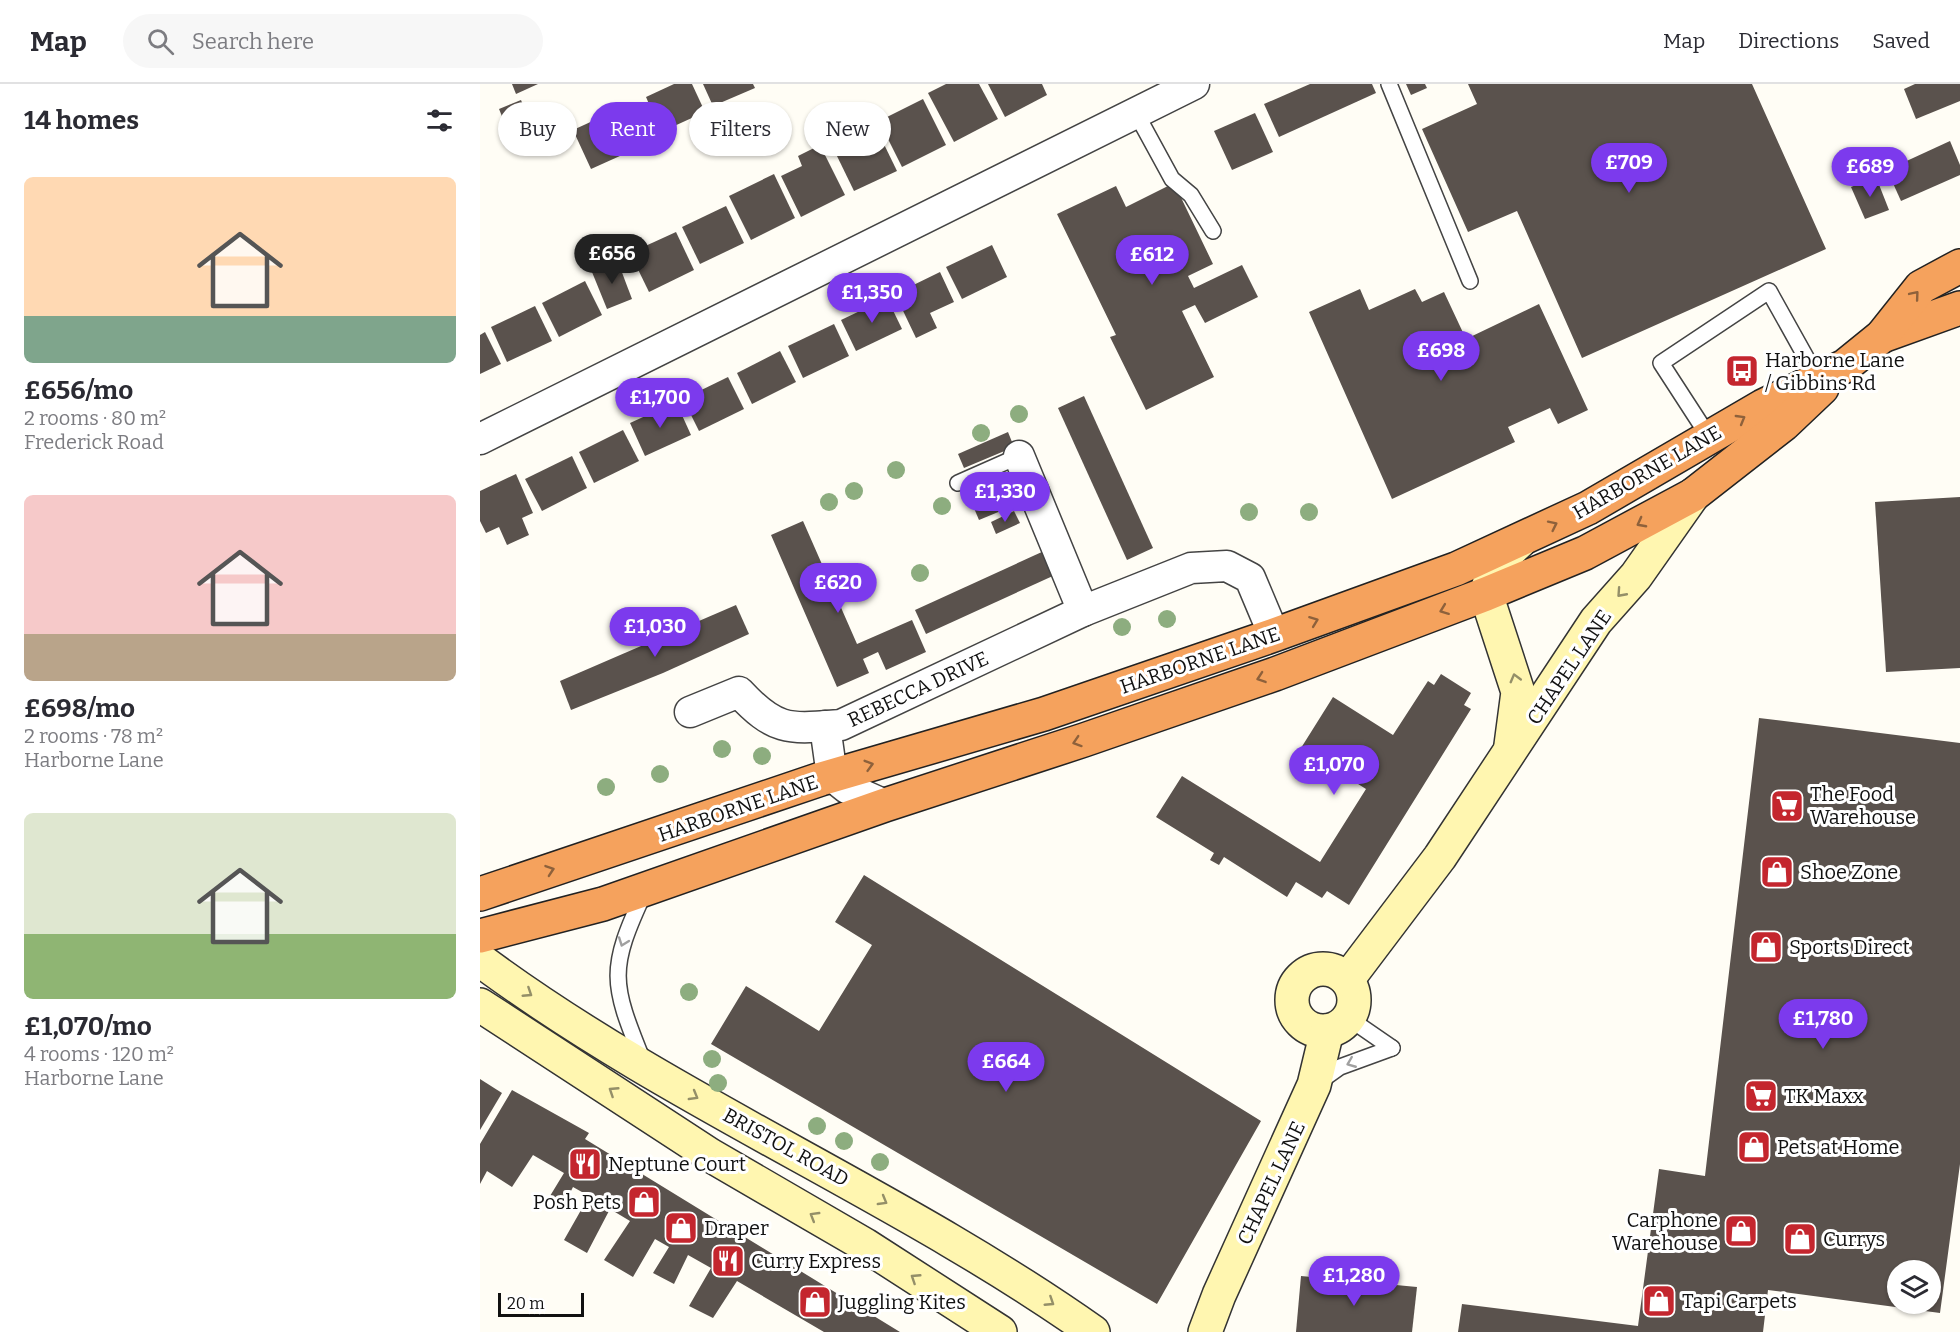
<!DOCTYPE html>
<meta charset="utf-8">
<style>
:root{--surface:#fff;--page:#f7f7f7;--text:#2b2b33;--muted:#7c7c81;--line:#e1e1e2;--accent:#7c3aed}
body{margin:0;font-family:Bitter,serif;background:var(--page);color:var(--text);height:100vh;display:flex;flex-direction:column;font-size:22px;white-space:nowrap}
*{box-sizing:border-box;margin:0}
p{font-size:20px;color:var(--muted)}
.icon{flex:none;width:33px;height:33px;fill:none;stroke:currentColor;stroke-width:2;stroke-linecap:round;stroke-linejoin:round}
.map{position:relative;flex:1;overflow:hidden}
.panel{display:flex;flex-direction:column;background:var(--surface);width:480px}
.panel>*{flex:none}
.hud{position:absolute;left:18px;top:18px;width:570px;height:54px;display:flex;gap:12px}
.tools{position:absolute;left:1407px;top:1176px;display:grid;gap:12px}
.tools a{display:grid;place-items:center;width:54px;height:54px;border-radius:50%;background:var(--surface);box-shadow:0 2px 4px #0004;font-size:30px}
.scale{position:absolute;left:18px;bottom:15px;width:86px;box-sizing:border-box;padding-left:6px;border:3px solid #111;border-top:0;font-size:16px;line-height:21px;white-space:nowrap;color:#111;-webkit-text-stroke:4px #fff;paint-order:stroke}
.price{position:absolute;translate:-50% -51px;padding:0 14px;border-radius:21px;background:var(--accent);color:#fff;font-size:20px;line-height:39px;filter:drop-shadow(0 2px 3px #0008)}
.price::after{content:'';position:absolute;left:50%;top:36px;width:18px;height:14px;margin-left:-9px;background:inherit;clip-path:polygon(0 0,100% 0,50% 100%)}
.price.on{background:#222;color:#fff}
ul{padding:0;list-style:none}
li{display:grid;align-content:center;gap:12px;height:318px;padding:0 24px}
li span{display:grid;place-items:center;height:186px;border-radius:9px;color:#555}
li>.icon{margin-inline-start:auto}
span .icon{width:108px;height:108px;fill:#fffc;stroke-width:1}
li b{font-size:26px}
h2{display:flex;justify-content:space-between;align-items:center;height:72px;padding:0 24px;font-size:26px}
.chip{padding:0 21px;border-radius:27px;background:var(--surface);box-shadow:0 2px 4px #0004;font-size:21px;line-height:54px}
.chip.on{background:var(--accent);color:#fff}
header{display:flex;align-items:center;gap:36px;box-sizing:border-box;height:84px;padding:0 30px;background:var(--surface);border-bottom:2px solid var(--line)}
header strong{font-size:28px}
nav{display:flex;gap:33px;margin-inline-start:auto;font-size:21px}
.search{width:420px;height:54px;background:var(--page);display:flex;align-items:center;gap:15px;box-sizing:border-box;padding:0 21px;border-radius:33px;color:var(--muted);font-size:22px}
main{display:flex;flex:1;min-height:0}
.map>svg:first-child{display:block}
.building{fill:#5a524d;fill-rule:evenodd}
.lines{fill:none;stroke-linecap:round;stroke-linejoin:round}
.lane-casing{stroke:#444;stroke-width:18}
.street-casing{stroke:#444;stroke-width:33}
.secondary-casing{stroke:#333;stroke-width:36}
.highway-casing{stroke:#222;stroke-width:36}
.lane{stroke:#fff;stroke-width:15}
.street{stroke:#fff;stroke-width:30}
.secondary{stroke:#fff6b0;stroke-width:33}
.highway{stroke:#f5a25d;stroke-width:33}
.tree{fill:#8dad7f}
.oneway{stroke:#8e613b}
.oneway2{stroke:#948f68}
.oneway3{stroke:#a0a0a0}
.labels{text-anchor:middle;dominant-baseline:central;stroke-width:6;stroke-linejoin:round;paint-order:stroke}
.poi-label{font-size:20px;fill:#111;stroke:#fff;text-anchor:start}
.street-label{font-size:20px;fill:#111;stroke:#fff}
</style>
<header>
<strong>Map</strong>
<div class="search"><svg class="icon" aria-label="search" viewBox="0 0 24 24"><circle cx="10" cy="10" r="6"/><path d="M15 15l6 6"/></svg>Search here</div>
<nav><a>Map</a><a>Directions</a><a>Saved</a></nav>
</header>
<main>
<section class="panel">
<h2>14 homes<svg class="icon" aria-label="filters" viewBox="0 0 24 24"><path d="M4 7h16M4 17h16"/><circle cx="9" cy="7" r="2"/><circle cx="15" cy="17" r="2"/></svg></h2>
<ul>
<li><span style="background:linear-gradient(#ffd9b3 75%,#7fa58c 0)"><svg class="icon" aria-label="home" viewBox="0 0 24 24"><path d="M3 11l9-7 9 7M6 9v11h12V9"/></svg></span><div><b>£656/mo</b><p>2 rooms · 80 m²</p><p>Frederick Road</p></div></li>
<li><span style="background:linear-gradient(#f6c9c9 75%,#b9a48a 0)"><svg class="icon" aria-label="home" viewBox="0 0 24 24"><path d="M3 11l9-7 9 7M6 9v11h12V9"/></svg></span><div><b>£698/mo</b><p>2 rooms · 78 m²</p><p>Harborne Lane</p></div></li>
<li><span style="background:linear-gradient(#dfe7d0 65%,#8fb573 0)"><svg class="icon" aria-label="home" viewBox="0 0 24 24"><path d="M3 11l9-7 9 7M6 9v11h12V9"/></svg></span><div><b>£1,070/mo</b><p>4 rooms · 120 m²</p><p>Harborne Lane</p></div></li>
</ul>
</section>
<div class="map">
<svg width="1480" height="1248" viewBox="0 0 1480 1248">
<rect width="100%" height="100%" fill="#fffdf5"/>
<g class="building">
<polygon points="32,0 58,0 36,10"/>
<polygon points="194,0 212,0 225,28 181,48 166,13"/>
<polygon points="223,0 273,0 275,4 233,22"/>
<polygon points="466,0 499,0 518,35 474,58 448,9"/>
<polygon points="508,0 562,0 567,11 525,33"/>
<polygon points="830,0 892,0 896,9 799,53 784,20"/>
<polygon points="926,0 945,0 947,4 931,11"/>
<polygon points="988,0 1272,0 1346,165 1102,274 1037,127 988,148 942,45 997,20"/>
<polygon points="1435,0 1480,0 1480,17 1436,35 1424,5"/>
<polygon points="443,15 466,61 422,83 399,37"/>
<polygon points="41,16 54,49 32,57 19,25"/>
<polygon points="152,19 171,58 111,85 93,46"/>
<polygon points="775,29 793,68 752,86 734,47"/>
<polygon points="399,50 417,87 374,107 356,70"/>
<polygon points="1470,57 1480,81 1480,91 1421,117 1407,86"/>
<polygon points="340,61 365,111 321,133 301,92 322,82 318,72"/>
<polygon points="294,90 315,134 271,156 249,112"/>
<polygon points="1396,93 1409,126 1385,135 1371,103"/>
<polygon points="694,99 733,180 708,192 714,204 762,181 778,213 725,239 715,221 702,227 734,293 666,326 630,253 636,251 577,130 636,102 646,123"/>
<polygon points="246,122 264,159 220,180 202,143"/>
<polygon points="196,148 214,186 169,208 150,169"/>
<polygon points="512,161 527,193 482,215 466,183"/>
<polygon points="138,178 152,215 127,225 112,188"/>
<polygon points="460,188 474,218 450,229 457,244 436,254 415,210"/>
<polygon points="105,197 122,231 79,253 62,219"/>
<polygon points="880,205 889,226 935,205 942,218 964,208 986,255 1059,220 1108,326 1078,340 1070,324 1028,343 1035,358 912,415 829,228"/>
<polygon points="407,214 422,245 376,267 361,236"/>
<polygon points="55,222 72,257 27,278 11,243"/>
<polygon points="354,240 369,272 323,294 308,262"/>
<polygon points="5,248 21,280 0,290 0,251"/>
<polygon points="300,267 316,298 272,320 257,289"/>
<polygon points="248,293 264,325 219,347 203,315"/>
<polygon points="604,312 673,464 647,476 578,324"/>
<polygon points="196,318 211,351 165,372 150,339"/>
<polygon points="143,346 159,377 114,399 99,368"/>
<polygon points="528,348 534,363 484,384 478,370"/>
<polygon points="92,372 107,404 62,427 45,395"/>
<polygon points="36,390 53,429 42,434 49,451 27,461 19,443 6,449 0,437 0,407"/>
<polygon points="532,400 540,419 499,436 491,417"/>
<polygon points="1480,413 1480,584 1406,588 1395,418"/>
<polygon points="534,427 540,439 516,450 511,438"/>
<polygon points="323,437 377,560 432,536 446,568 406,586 398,568 383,575 389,589 357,603 291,451"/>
<polygon points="564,467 575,491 446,550 435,526"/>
<polygon points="256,521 269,550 183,589 91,626 80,597"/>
<polygon points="961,590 991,609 984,621 991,625 869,821 847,807 842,814 816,798 807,813 744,773 739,781 730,776 734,769 676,733 702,692 840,778 886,705 821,664 853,613 913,651 948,597 954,601"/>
<path d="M1279 634 1480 659V1080L1460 1229 1288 1206 1283 1248H978L982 1220 1158 1242 1179 1085 1225 1092ZM1418 1186H1450V1220H1418Z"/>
<polygon points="384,791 781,1037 677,1220 231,960 266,902 339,947 392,861 355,838"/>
<polygon points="0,995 22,1009 0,1046"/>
<polygon points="32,1006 109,1049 105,1055 420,1248 344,1248 257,1197 233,1234 209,1222 231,1184 208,1171 194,1200 173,1189 189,1163 175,1155 153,1193 124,1176 150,1137 130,1125 107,1169 84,1156 109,1112 93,1103 84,1121 70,1112 84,1089 53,1071 32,1103 7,1087 0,1100 0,1060"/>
<polygon points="821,1192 937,1203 932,1248 816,1248"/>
</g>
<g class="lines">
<defs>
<g id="lane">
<polyline points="909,0 990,197"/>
<polyline points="656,29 692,95 711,111 733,147"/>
<polyline points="1229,353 1181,279 1289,207 1338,295"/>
<polyline points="478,399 539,372"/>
<polyline points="870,935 912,964"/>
<path d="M163 977C131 898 128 886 165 807"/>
<polyline points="839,998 860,983 912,964"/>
</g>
<g id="street">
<polyline points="0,355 714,0"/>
<polyline points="539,372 603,527"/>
<path d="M210 628 259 608C296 648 309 645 361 641L603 527 711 484 747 482 770 494 794 551"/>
<polyline points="345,642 352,692 367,704 405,721"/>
</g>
<g id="secondary">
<polyline points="1031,661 1038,608 1006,510 1016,479 1040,457"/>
<path d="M0 876C193 1019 418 1110 613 1248"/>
<circle cx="843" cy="916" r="31"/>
<polyline points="867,896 960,773 1116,537 1156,492 1213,411"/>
<polyline points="0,921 230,1071 385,1161 520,1248"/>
<polyline points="725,1248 739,1211 834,1001 847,947"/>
</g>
<g id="highway">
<polyline points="1402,252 1480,224"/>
<polyline points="0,810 341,695 564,630 794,551 976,485 1108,424 1283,322 1365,282 1402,252 1441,203 1480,182"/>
<polyline points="0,852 123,820 405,721 604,656 795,590 1006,510 1105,469 1213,411 1304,340 1342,304"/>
</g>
</defs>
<use href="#lane" class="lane-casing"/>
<use href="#street" class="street-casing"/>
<use href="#secondary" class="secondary-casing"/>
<use href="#highway" class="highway-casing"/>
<use href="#lane" class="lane"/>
<use href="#street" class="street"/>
<use href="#secondary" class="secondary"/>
<use href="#highway" class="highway"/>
</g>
<g class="tree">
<circle cx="539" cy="330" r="9"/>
<circle cx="501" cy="349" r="9"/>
<circle cx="416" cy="386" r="9"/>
<circle cx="374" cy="407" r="9"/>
<circle cx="349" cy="418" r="9"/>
<circle cx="462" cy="422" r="9"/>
<circle cx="769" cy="428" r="9"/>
<circle cx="829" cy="428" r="9"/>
<circle cx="440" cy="489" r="9"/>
<circle cx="687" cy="535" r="9"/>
<circle cx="642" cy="543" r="9"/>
<circle cx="242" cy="665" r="9"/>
<circle cx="282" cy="672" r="9"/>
<circle cx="180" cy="690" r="9"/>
<circle cx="126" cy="703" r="9"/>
<circle cx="209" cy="908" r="9"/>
<circle cx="232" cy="975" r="9"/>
<circle cx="238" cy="999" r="9"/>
<circle cx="337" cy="1042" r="9"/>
<circle cx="364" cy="1057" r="9"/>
<circle cx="400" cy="1078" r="9"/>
</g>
<defs><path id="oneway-chevron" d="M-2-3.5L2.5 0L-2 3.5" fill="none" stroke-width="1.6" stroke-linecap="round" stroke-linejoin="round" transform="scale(1.5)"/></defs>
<g class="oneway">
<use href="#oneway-chevron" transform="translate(1435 211) rotate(-50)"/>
<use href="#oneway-chevron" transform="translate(1261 335) rotate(-30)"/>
<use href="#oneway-chevron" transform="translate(1161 439) rotate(152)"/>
<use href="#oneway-chevron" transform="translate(1073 441) rotate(-26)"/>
<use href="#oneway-chevron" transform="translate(964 526) rotate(159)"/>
<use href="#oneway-chevron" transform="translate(834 537) rotate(-21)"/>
<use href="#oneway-chevron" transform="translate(781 594) rotate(161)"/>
<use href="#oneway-chevron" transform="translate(597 658) rotate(162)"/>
<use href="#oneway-chevron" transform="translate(389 681) rotate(-16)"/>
<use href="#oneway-chevron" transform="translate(70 786) rotate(-19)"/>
</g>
<g class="oneway2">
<use href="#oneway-chevron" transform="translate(1141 509) rotate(132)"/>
<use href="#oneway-chevron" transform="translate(1035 594) rotate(-105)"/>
<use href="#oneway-chevron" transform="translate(48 909) rotate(33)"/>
<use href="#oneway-chevron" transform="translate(133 1007) rotate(-147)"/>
<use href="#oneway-chevron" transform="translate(214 1012) rotate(30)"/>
<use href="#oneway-chevron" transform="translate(403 1117) rotate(30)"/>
<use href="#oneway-chevron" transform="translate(334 1132) rotate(-149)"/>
<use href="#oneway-chevron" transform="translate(435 1194) rotate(-147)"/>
<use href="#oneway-chevron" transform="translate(570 1218) rotate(33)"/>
</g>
<g class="oneway3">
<use href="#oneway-chevron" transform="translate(143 858) rotate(110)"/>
<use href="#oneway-chevron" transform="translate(871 979) rotate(158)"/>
</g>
<defs>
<symbol id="bus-square" viewBox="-11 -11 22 22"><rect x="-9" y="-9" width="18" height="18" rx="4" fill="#c4262e" stroke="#fff"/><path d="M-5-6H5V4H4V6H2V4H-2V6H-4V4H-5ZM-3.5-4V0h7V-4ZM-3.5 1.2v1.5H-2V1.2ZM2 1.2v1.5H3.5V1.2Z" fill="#fff"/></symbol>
<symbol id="supermarket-square" viewBox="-11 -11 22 22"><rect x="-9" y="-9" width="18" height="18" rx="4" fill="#c4262e" stroke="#fff"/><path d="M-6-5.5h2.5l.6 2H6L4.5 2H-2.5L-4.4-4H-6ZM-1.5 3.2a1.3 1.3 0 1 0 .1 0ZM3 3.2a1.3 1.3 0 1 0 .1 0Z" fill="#fff"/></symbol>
<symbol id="shop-square" viewBox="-11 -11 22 22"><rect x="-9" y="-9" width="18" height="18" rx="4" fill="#c4262e" stroke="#fff"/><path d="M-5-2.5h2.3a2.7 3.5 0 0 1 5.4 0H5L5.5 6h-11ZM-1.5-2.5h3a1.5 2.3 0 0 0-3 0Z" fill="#fff"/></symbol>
<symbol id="restaurant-square" viewBox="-11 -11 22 22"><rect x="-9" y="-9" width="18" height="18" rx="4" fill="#c4262e" stroke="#fff"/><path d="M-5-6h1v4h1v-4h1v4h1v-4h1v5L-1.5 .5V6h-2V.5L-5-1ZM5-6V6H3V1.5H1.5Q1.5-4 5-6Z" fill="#fff"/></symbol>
</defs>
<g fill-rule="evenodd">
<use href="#bus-square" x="1243" y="268" width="38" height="38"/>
<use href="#supermarket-square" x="1288" y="703" width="38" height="38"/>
<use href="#shop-square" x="1278" y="769" width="38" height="38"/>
<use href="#shop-square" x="1267" y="844" width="38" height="38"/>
<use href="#supermarket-square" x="1262" y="993" width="38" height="38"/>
<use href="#shop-square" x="1255" y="1044" width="38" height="38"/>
<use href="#restaurant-square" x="86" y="1061" width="38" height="38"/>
<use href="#shop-square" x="145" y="1099" width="38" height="38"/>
<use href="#shop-square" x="182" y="1125" width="38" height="38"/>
<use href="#shop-square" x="1242" y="1128" width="38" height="38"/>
<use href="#shop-square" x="1301" y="1136" width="38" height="38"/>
<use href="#restaurant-square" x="229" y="1158" width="38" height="38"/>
<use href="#shop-square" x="1160" y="1198" width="38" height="38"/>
<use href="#shop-square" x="316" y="1199" width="38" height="38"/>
</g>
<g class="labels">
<g class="poi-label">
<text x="1285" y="276">Harborne Lane<tspan x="1285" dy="23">/ Gibbins Rd</tspan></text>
<text x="1330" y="710">The Food<tspan x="1330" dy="23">Warehouse</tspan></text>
<text x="1320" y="788">Shoe Zone</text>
<text x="1309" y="863">Sports Direct</text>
<text x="1304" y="1012">TK Maxx</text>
<text x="1297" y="1063">Pets at Home</text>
<text x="128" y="1080">Neptune Court</text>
<text x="141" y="1118" text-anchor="end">Posh Pets</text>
<text x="1238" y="1136" text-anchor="end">Carphone<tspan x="1238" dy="23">Warehouse</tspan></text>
<text x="224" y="1144">Draper</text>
<text x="1343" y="1155">Currys</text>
<text x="271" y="1177">Curry Express</text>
<text x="1202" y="1217">Tapi Carpets</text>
<text x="358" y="1218">Juggling Kites</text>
</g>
<g class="street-label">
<text transform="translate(1167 388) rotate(-30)">HARBORNE LANE</text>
<text transform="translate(720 576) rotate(-19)">HARBORNE LANE</text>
<text transform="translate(1089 583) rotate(-56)">CHAPEL LANE</text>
<text transform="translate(438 605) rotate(-25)">REBECCA DRIVE</text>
<text transform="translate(258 724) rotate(-19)">HARBORNE LANE</text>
<text transform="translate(306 1063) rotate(29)">BRISTOL ROAD</text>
<text transform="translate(791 1099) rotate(-65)">CHAPEL LANE</text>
</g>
</g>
</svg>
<div class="tools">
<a><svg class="icon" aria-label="layers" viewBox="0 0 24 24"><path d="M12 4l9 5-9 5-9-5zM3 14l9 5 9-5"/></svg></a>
</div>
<div class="scale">20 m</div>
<b class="price" style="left:1149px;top:110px">£709</b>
<b class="price" style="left:1390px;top:114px">£689</b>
<b class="price on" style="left:132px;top:201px">£656</b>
<b class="price" style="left:672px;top:202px">£612</b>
<b class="price" style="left:392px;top:240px">£1,350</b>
<b class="price" style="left:961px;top:298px">£698</b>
<b class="price" style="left:180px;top:345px">£1,700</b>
<b class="price" style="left:525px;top:439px">£1,330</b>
<b class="price" style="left:358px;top:530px">£620</b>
<b class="price" style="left:175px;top:574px">£1,030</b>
<b class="price" style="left:854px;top:712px">£1,070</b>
<b class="price" style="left:1343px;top:966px">£1,780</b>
<b class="price" style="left:526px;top:1009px">£664</b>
<b class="price" style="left:874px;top:1223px">£1,280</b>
<div class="hud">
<a class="chip">Buy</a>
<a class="chip on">Rent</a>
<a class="chip">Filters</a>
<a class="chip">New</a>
</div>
</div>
</main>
